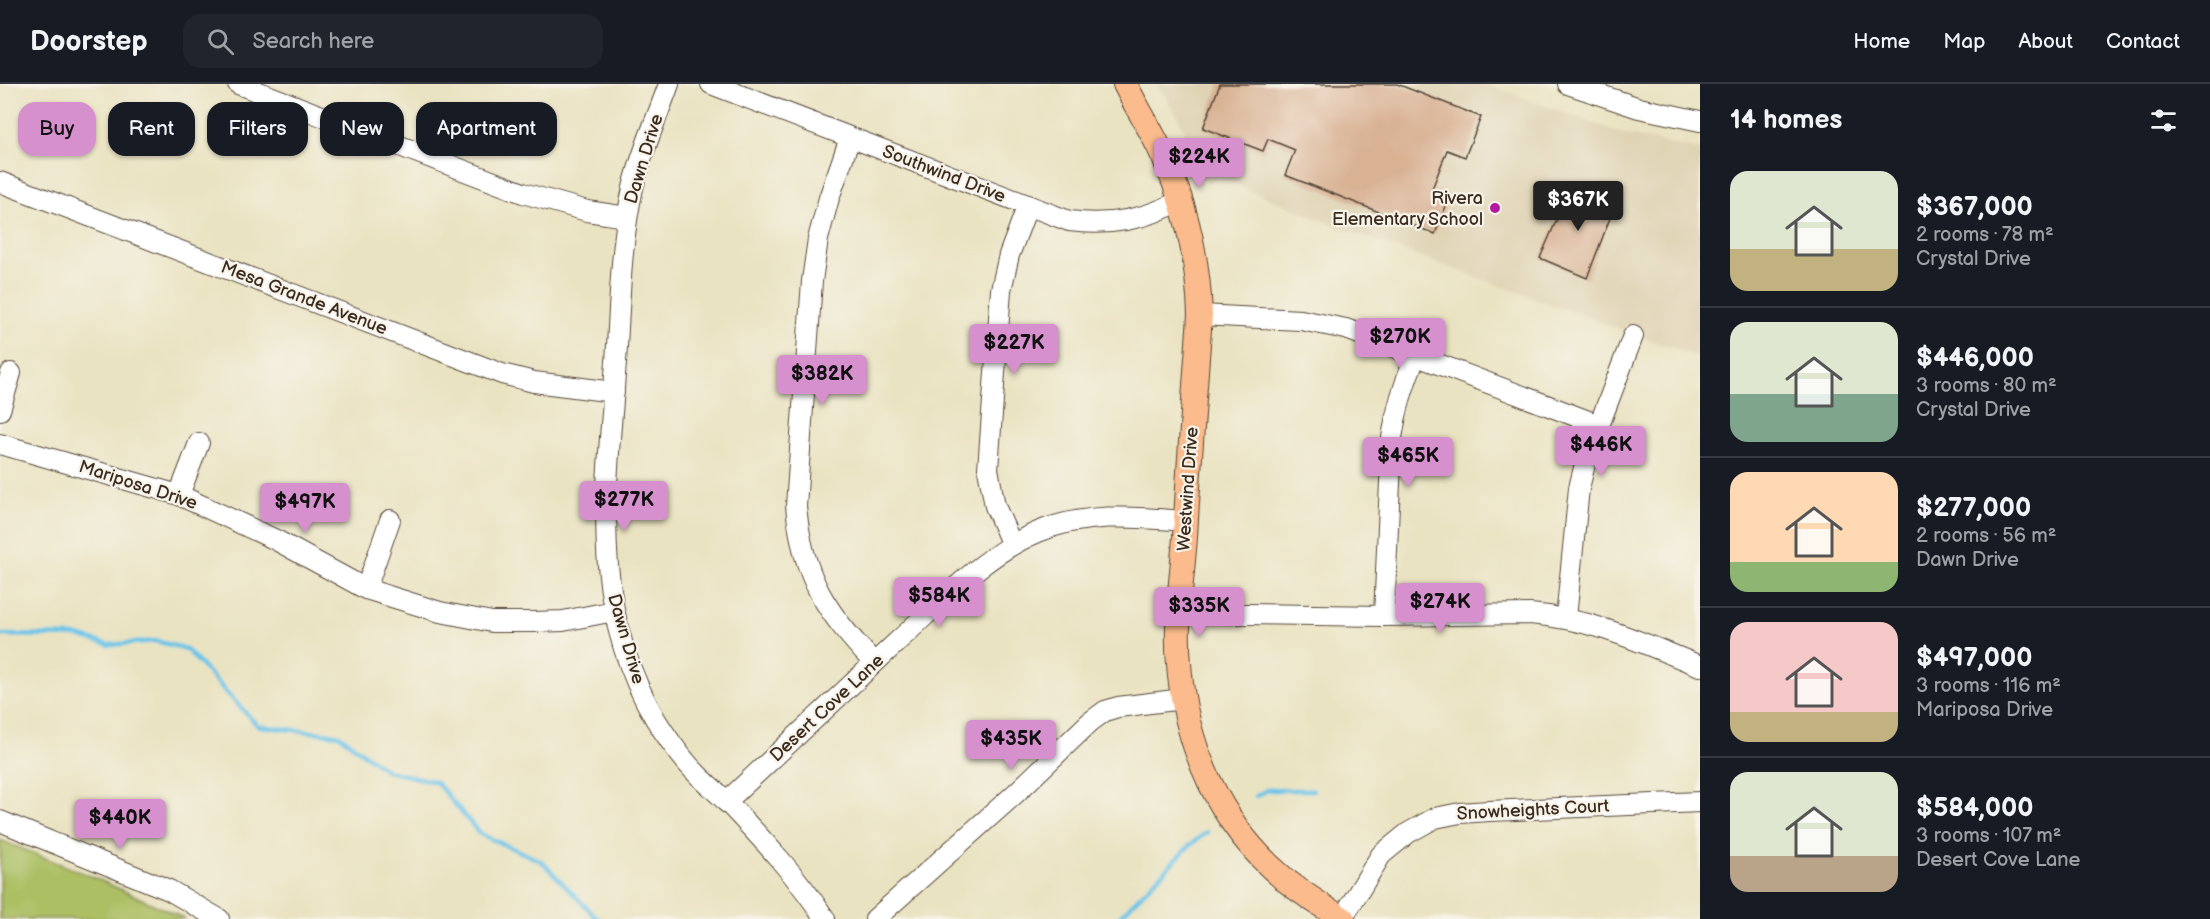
<!DOCTYPE html>
<meta charset="utf-8">
<style>
:root{--surface:#171b24;--page:#20242c;--text:#f1f3f6;--muted:#9ea1a6;--line:#363941;--accent:#d690ce}
body{margin:0;font-family:"Balsamiq Sans",sans-serif;background:var(--page);color:var(--text);height:100vh;display:flex;flex-direction:column;font-size:22px;white-space:nowrap}
*{box-sizing:border-box;margin:0}
p{font-size:20px;color:var(--muted)}
.icon{flex:none;width:33px;height:33px;fill:none;stroke:currentColor;stroke-width:2;stroke-linecap:round;stroke-linejoin:round}
.map{position:relative;flex:1;overflow:hidden}
.details{display:flex;flex-direction:column;background:var(--surface);width:510px}
.details>*{flex:none}
.guide{position:absolute;left:18px;top:18px;width:570px;height:54px;display:flex;gap:12px}
.price{position:absolute;translate:-50% -51px;padding:0 14px;border-radius:6px;background:var(--accent);color:#111;font-size:20px;line-height:39px;filter:drop-shadow(0 2px 3px #0008)}
.price::after{content:'';position:absolute;left:50%;top:36px;width:18px;height:14px;margin-left:-9px;background:inherit;clip-path:polygon(0 0,100% 0,50% 100%)}
.price.selected{background:#222;color:#fff}
ul{padding:0;list-style:none}
li{display:flex;align-items:center;gap:18px;height:150px;padding:0 30px}
li+li{border-top:2px solid var(--line)}
li span{display:grid;place-items:center;flex:none;width:168px;height:120px;border-radius:18px;color:#555}
li>.icon{margin-inline-start:auto}
span .icon{width:72px;height:72px;fill:#fffc;stroke-width:1}
li b{font-size:26px}
h2{display:flex;justify-content:space-between;align-items:center;height:72px;padding:0 30px;font-size:26px}
.pill{padding:0 21px;border-radius:18px;background:var(--surface);box-shadow:0 2px 4px #0004;font-size:21px;line-height:54px}
.pill.selected{background:var(--accent);color:#111}
header{display:flex;align-items:center;gap:36px;box-sizing:border-box;height:84px;padding:0 30px;background:var(--surface);border-bottom:2px solid var(--line)}
header strong{font-size:28px}
nav{display:flex;gap:33px;margin-inline-start:auto;font-size:21px}
.search{width:420px;height:54px;background:var(--page);display:flex;align-items:center;gap:15px;box-sizing:border-box;padding:0 21px;border-radius:18px;color:var(--muted);font-size:22px}
main{display:flex;flex:1;min-height:0}
.map>svg:first-child{display:block}
.built{fill:#dfd3b4}
.green{fill:#acbf63;stroke:#747440;stroke-width:1.5}
.lines{fill:none;stroke-linecap:round;stroke-linejoin:round}
.stream{stroke:#6ac4e8;stroke-width:4.5}
.building{fill:#d9b294}
.minor-casing{stroke:#554637;stroke-width:22}
.major-casing{stroke:#554637;stroke-width:26}
.minor{stroke:#fff;stroke-width:20}
.major{stroke:#fbbb8c;stroke-width:24}
.poi-dot{fill:#b5179e;stroke:#f7f3e8;stroke-width:2}
.labels{text-anchor:middle;dominant-baseline:central;stroke-width:4.5;stroke-linejoin:round;paint-order:stroke}
.street-label{font-size:18px;fill:#3b2a1e;stroke:#f7f3e8}
.poi-label{font-size:18px;fill:#3b2a1e;stroke:#f7f3e8;text-anchor:end}
</style>
<header>
<strong>Doorstep</strong>
<div class="search"><svg class="icon" aria-label="search" viewBox="0 0 24 24"><circle cx="10" cy="10" r="6"/><path d="M15 15l6 6"/></svg>Search here</div>
<nav><a>Home</a><a>Map</a><a>About</a><a>Contact</a></nav>
</header>
<main>
<div class="map">
<svg width="1700" height="835" viewBox="0 0 1700 835">
<rect width="100%" height="100%" fill="#f7f3e8"/>
<filter id="ink" filterUnits="userSpaceOnUse"><feTurbulence type="fractalNoise" baseFrequency=".0167" numOctaves="2"/><feDisplacementMap in="SourceGraphic" scale="12" xChannelSelector="R" yChannelSelector="G"/><feConvolveMatrix kernelMatrix="1 2 1 2 8 2 1 2 1" color-interpolation-filters="sRGB"/></filter>
<filter id="wash" filterUnits="userSpaceOnUse"><feTurbulence type="fractalNoise" baseFrequency=".008" numOctaves="4" result="noise"/><feDisplacementMap in="SourceGraphic" scale="24" xChannelSelector="R" yChannelSelector="G"/><feGaussianBlur stdDeviation="1.35" result="paint"/><feColorMatrix in="noise" values="0 0 0 0 0 0 0 0 0 0 0 0 0 0 0 0 0 1.4 0 .05"/><feComposite in="paint" operator="in"/></filter>
<g filter="url(#wash)">
<rect width="100%" height="100%" fill="#eae3c2"/>
<polygon class="built" points="1157,0 1486,0 1623,50 1700,66 1700,274 1343,145 1217,93 1207,102 1199,78 1178,33"/>
<polygon class="green" points="0,756 93,793 186,835 0,835"/>
<g class="lines">
<g class="stream">
<polyline points="0,551 78,552 109,561 156,557 186,565 258,642 339,651 387,687 436,698 480,750 541,777 598,835"/>
<polyline points="1256,712 1267,706 1313,706"/>
<polyline points="1117,835 1190,761 1207,748"/>
</g>
</g>
<g id="blocks">
<g class="building">
<polygon points="1220,0 1397,0 1481,33 1465,73 1447,66 1432,105 1450,112 1435,150 1285,91 1295,66 1268,55 1263,67 1203,44"/>
<polygon points="1571,103 1615,121 1587,194 1540,174"/>
</g>
</g>
</g>
<g filter="url(#ink)">
<use href="#blocks" fill-opacity="0" stroke="#554637" stroke-width="1.5"/>
<g class="lines">
<defs>
<g id="minor">
<polyline points="238,0 523,109 587,127 627,133"/>
<path d="M669 0C657 34 641 69 633 104 620 161 620 220 616 278 607 404 587 521 656 636 668 655 682 675 698 691 708 701 718 709 728 719 763 756 798 793 825 835"/>
<path d="M711 0 1069 137C1110 142 1145 136 1181 116"/>
<polyline points="1568,0 1639,24 1700,37"/>
<path d="M850 54 829 114 818 155 812 197 796 422C803 496 826 527 874 579"/>
<polyline points="0,98 502,290 534,298 614,308"/>
<polyline points="1200,231 1301,236 1346,245 1599,341"/>
<polyline points="0,326 11,289"/>
<polyline points="0,360 179,411 276,456 366,505 440,528 492,538 534,538 563,537 614,527"/>
<polyline points="179,411 199,359"/>
<polyline points="1012,461 995,422 988,385 1001,206 1009,171 1028,121"/>
<polyline points="366,505 390,436"/>
<path d="M1180 529 1384 532 1530 530C1594 535 1642 559 1700 582"/>
<path d="M1384 532 1392 354C1396 325 1404 299 1416 271"/>
<polyline points="1566,534 1579,404 1586,376 1633,252"/>
<path d="M726 718C784 664 841 610 899 556 942 517 983 471 1038 448 1086 428 1136 433 1186 437"/>
<polyline points="0,737 169,806 219,835"/>
<polyline points="875,835 1016,709 1090,638 1105,627 1118,623 1183,615"/>
<polyline points="1342,835 1381,771 1408,749 1435,734 1460,729 1489,727 1700,718"/>
</g>
<path id="major" d="M1125 0C1137 25 1153 48 1164 74 1187 124 1198 176 1200 231 1195 305 1189 379 1185 453 1182 495 1175 538 1179 580 1185 662 1220 741 1283 794 1302 810 1323 822 1343 835"/>
</defs>
<use href="#minor" class="minor-casing"/>
<use href="#major" class="major-casing"/>
<use href="#minor" class="minor"/>
<use href="#major" class="major"/>
</g>
</g>
<circle class="poi-dot" cx="1495" cy="124" r="6"/>
<g class="labels">
<g class="street-label">
<text transform="translate(644 75) rotate(-73)">Dawn Drive</text>
<text transform="translate(944 90) rotate(21)">Southwind Drive</text>
<text transform="translate(304 214) rotate(21)">Mesa Grande Avenue</text>
<text transform="translate(138 401) rotate(18)">Mariposa Drive</text>
<text transform="translate(1188 405) rotate(-86)">Westwind Drive</text>
<text transform="translate(626 555) rotate(74)">Dawn Drive</text>
<text transform="translate(827 624) rotate(-43)">Desert Cove Lane</text>
<text transform="translate(1533 726) rotate(-3)">Snowheights Court</text>
</g>
<g class="poi-label">
<text x="1483" y="114">Rivera<tspan x="1483" dy="21">Elementary School</tspan></text>
</g>
</g>
</svg>
<b class="price" style="left:1199px;top:105px">$224K</b>
<b class="price selected" style="left:1578px;top:148px">$367K</b>
<b class="price" style="left:1400px;top:285px">$270K</b>
<b class="price" style="left:1014px;top:291px">$227K</b>
<b class="price" style="left:822px;top:322px">$382K</b>
<b class="price" style="left:1601px;top:393px">$446K</b>
<b class="price" style="left:1408px;top:404px">$465K</b>
<b class="price" style="left:624px;top:448px">$277K</b>
<b class="price" style="left:305px;top:450px">$497K</b>
<b class="price" style="left:939px;top:544px">$584K</b>
<b class="price" style="left:1440px;top:550px">$274K</b>
<b class="price" style="left:1199px;top:554px">$335K</b>
<b class="price" style="left:1011px;top:687px">$435K</b>
<b class="price" style="left:120px;top:766px">$440K</b>
<div class="guide">
<a class="pill selected">Buy</a>
<a class="pill">Rent</a>
<a class="pill">Filters</a>
<a class="pill">New</a>
<a class="pill">Apartment</a>
</div>
</div>
<section class="details">
<h2>14 homes<svg class="icon" aria-label="filters" viewBox="0 0 24 24"><path d="M4 7h16M4 17h16"/><circle cx="9" cy="7" r="2"/><circle cx="15" cy="17" r="2"/></svg></h2>
<ul>
<li><span style="background:linear-gradient(#dfe7d0 65%,#c2b280 0)"><svg class="icon" aria-label="home" viewBox="0 0 24 24"><path d="M3 11l9-7 9 7M6 9v11h12V9"/></svg></span><div><b>$367,000</b><p>2 rooms · 78 m²</p><p>Crystal Drive</p></div></li>
<li><span style="background:linear-gradient(#dfe7d0 60%,#7fa58c 0)"><svg class="icon" aria-label="home" viewBox="0 0 24 24"><path d="M3 11l9-7 9 7M6 9v11h12V9"/></svg></span><div><b>$446,000</b><p>3 rooms · 80 m²</p><p>Crystal Drive</p></div></li>
<li><span style="background:linear-gradient(#ffd9b3 75%,#8fb573 0)"><svg class="icon" aria-label="home" viewBox="0 0 24 24"><path d="M3 11l9-7 9 7M6 9v11h12V9"/></svg></span><div><b>$277,000</b><p>2 rooms · 56 m²</p><p>Dawn Drive</p></div></li>
<li><span style="background:linear-gradient(#f6c9c9 75%,#c2b280 0)"><svg class="icon" aria-label="home" viewBox="0 0 24 24"><path d="M3 11l9-7 9 7M6 9v11h12V9"/></svg></span><div><b>$497,000</b><p>3 rooms · 116 m²</p><p>Mariposa Drive</p></div></li>
<li><span style="background:linear-gradient(#dfe7d0 70%,#b9a48a 0)"><svg class="icon" aria-label="home" viewBox="0 0 24 24"><path d="M3 11l9-7 9 7M6 9v11h12V9"/></svg></span><div><b>$584,000</b><p>3 rooms · 107 m²</p><p>Desert Cove Lane</p></div></li>
</ul>
</section>
</main>
